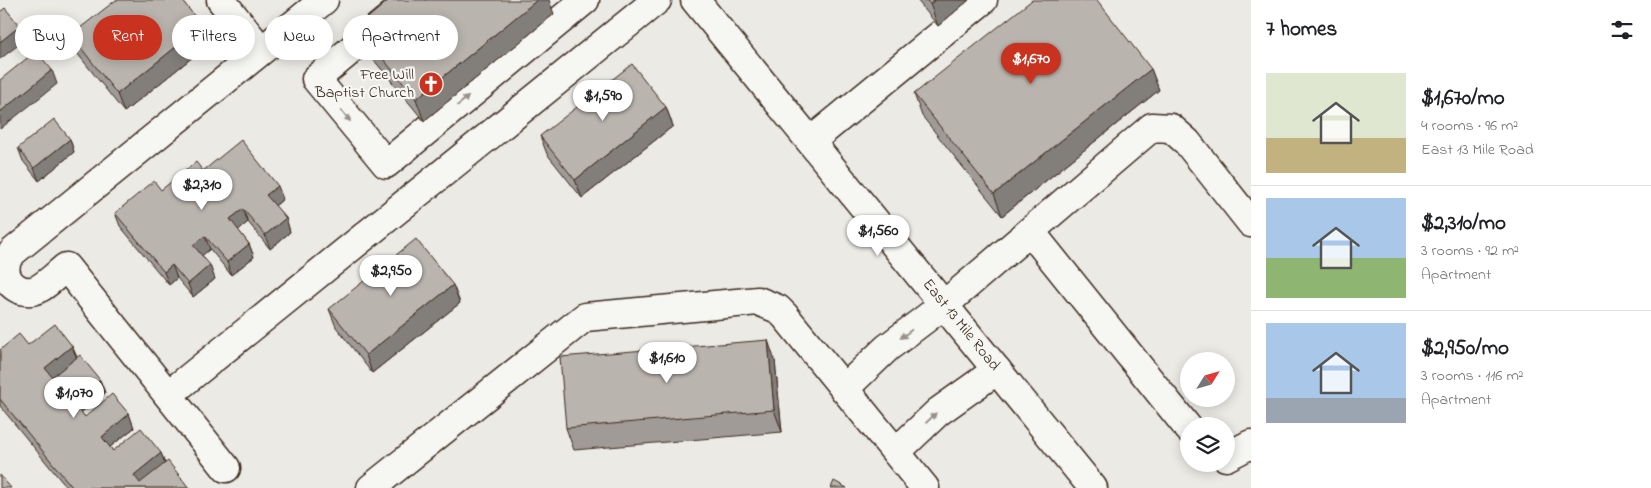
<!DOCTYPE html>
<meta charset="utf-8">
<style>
:root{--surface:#fff;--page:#f6f6f6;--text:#202124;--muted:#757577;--line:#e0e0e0;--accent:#c8321e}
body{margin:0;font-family:"Indie Flower",sans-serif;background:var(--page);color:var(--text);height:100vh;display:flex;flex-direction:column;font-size:19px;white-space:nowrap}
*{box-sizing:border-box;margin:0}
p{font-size:16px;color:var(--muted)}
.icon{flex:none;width:28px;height:28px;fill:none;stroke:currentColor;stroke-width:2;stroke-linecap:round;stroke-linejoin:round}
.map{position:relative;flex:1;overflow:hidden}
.details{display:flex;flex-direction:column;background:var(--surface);width:400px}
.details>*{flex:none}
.banner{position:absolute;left:15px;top:15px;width:475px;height:45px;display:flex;gap:10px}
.needle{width:32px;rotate:53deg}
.controls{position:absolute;left:1180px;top:352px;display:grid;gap:10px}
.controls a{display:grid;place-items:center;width:55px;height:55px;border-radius:50%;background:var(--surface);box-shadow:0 2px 12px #0003;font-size:25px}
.price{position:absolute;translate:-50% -42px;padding:0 11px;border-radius:18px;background:#fff;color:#222;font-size:16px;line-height:32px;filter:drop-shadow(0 1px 2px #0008)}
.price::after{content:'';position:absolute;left:50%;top:30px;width:15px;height:11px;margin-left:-8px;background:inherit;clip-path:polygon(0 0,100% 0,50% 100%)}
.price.active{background:var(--accent);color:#fff}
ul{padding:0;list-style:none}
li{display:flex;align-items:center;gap:15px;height:125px;padding:0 15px}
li+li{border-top:1px solid var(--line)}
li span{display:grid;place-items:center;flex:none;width:140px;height:100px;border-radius:0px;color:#555}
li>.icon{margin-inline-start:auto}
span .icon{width:60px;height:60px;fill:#fffc;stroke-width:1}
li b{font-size:21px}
h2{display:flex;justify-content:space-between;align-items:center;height:60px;padding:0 15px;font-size:21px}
.chip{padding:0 18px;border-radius:22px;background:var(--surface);box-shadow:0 2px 12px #0003;font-size:18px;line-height:45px}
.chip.active{background:var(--accent);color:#fff}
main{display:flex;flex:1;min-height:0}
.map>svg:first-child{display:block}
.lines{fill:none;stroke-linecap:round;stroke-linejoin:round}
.minor-casing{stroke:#3b2a1e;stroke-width:31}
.major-casing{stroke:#3b2a1e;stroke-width:31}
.minor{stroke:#f6f6f2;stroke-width:28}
.major{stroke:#f6f6f2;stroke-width:28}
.wall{fill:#a09b96;stroke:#3b2a1e}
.shaded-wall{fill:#827e7a;stroke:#3b2a1e}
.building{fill:#bab4ae;stroke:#3b2a1e}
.oneway{fill:#989088}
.labels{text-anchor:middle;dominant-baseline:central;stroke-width:4.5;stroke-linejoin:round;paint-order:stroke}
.poi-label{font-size:16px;fill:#3b2a1e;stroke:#f6f6f2;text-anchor:end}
.street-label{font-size:16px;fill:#3b2a1e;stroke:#f6f6f2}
</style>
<main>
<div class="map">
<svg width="1251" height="488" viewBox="0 0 1251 488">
<rect width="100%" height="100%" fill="#ebeae5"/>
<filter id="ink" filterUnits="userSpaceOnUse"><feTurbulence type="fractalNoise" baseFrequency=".02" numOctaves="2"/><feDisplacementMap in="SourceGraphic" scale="10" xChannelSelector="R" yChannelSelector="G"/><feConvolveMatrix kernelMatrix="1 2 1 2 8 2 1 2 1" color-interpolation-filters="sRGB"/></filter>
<g filter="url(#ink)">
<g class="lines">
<defs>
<g id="minor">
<polyline points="221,0 261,50"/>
<polyline points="411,0 316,79 386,164 585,0"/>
<polyline points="811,141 983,0"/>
<polyline points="1030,231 1189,429"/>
<polyline points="844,389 887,348 945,304 1152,127 1171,128 1187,142 1251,223"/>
<polyline points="168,395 657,0"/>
<polyline points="896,452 938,412 997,370"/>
<polyline points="1226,457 1251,444"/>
<path d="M226 468 66 267C57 274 48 284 38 289 21 297 2 282 6 264 6 259 11 254 14 251L324 0"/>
<polyline points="371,488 585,317 758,301 778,309 785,316 925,488"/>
</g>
<polyline id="major" points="695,0 1093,488"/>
</defs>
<use href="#minor" class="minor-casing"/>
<use href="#major" class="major-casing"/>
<use href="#minor" class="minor"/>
<use href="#major" class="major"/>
</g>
<g class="wall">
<polygon points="917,0 969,0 938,26"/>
<polygon points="554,14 424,121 364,48 357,27"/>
<polygon points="71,35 209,44 124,112 77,53"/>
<polygon points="1151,69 1159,90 1002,216 922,116 914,94"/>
<polygon points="666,107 673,126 582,198 547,154 540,136"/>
<polygon points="70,139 74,152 39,181 23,161 18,148"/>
<polygon points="203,171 283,199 275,206 286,218 290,232 270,249 248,222 238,230 249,244 254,257 231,275 210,249 202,255 215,279 193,297 177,278 169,285 120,226 115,213"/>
<polygon points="453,285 460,303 372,373 336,327 329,309"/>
<polygon points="28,345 72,346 77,357 100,380 105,393 81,412 85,417 129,414 134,428 110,447 113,451 161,453 165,463 189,488 67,488 0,406 0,350"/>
<polygon points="775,361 782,432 574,450 566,428"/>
</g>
<g class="shaded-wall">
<polygon points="537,0 549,0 554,14 424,121 416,99"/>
<polygon points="935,0 969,0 938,26 930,4"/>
<polygon points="20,26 25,40 0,59 0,42"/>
<polygon points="202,26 209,44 124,112 117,94"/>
<polygon points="1151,69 1159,90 1002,216 994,194"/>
<polygon points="52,70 57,84 0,129 0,112"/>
<polygon points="666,107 673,126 582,198 575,180"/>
<polygon points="70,139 74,152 39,181 34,168"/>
<polygon points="278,186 283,199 271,209 266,195"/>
<polygon points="243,209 248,222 235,233 230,219"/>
<polygon points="286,218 290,232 270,249 265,235"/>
<polygon points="205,236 210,249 198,259 193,245"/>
<polygon points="249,244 254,257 231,275 227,262"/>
<polygon points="172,265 177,278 169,285 164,272"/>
<polygon points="210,265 215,279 193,297 188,284"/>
<polygon points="453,285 460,303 372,373 366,355"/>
<polygon points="768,340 775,361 782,432 774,410"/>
<polygon points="72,346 77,359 50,381 45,368"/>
<polygon points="100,380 105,393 78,415 73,402"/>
<polygon points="129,414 134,428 106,450 102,437"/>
<polygon points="161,453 166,466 139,488 134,475"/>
</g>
<g class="building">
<polygon points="116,0 182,0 202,26 117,94 71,35"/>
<polygon points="389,0 537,0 416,99 357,27"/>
<polygon points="926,0 935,0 930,4"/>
<polygon points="1032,0 1097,0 1151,69 994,194 914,94"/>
<polygon points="5,8 20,26 0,42 0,12"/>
<polygon points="36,51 52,70 0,112 0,80"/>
<polygon points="632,64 666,107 575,180 540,136"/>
<polygon points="54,119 70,139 34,168 18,148"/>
<polygon points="241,140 278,186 266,195 286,218 265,235 243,209 230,219 249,244 227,262 205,236 193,245 210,265 188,284 172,265 164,272 115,213 154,181 161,190 196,162 203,171"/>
<polygon points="416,239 453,285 366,355 329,309"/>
<polygon points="55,324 72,346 45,368 52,377 80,355 100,380 73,402 85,417 112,394 129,414 102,437 113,451 141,428 161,453 134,475 140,483 168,461 189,488 73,488 0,399 0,350 19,334 28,345"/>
<polygon points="768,340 774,410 566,428 560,357"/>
<polygon points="0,475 11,488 0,488"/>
<polygon points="834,481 847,488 831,488"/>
</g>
<defs><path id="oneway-solid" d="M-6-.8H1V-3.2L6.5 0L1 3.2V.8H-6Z" transform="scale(1.25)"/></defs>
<g class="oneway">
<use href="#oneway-solid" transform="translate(463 101) rotate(-40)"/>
<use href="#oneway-solid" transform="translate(346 116) rotate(51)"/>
<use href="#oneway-solid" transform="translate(906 334) rotate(143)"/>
<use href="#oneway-solid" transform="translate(931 418) rotate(-44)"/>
</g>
</g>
<defs>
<symbol id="church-disc" viewBox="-11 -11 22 22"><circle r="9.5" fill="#c8321e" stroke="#f6f6f2"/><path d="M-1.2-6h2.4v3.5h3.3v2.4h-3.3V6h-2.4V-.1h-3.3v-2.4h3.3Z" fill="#fff"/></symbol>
</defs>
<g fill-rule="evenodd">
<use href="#church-disc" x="417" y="70" width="28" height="28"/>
</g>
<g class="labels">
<g class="poi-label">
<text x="414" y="75">Free Will<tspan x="414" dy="18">Baptist Church</tspan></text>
</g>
<g class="street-label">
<text transform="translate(961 325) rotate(51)">East 13 Mile Road</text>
</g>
</g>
</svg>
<div class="controls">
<a><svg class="needle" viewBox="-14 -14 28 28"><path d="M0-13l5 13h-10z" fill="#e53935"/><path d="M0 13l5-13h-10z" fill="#757577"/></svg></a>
<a><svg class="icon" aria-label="layers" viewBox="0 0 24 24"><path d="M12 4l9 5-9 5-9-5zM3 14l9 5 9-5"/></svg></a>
</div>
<b class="price active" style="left:1031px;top:85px">$1,670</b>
<b class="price" style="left:603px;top:122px">$1,590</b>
<b class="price" style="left:202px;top:211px">$2,310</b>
<b class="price" style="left:878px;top:257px">$1,560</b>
<b class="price" style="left:391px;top:297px">$2,950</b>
<b class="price" style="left:667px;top:384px">$1,610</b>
<b class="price" style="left:74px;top:419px">$1,070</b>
<div class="banner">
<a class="chip">Buy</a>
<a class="chip active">Rent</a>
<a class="chip">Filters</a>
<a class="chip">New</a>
<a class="chip">Apartment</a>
</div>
</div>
<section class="details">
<h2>7 homes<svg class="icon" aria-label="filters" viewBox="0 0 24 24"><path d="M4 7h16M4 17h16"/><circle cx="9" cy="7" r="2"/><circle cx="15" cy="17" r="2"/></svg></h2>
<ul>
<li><span style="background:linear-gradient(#dfe7d0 65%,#c2b280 0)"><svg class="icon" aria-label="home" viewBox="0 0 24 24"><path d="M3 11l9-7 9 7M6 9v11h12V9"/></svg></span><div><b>$1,670/mo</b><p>4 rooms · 96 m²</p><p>East 13 Mile Road</p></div></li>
<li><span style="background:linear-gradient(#a9c7e8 60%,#8fb573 0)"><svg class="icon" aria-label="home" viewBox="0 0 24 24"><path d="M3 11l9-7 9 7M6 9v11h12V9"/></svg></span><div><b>$2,310/mo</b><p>3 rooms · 92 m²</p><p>Apartment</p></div></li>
<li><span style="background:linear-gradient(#a9c7e8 75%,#9aa5b1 0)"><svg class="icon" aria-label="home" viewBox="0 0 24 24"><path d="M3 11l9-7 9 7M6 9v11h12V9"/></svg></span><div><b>$2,950/mo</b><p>3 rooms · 116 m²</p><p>Apartment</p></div></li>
</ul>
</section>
</main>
